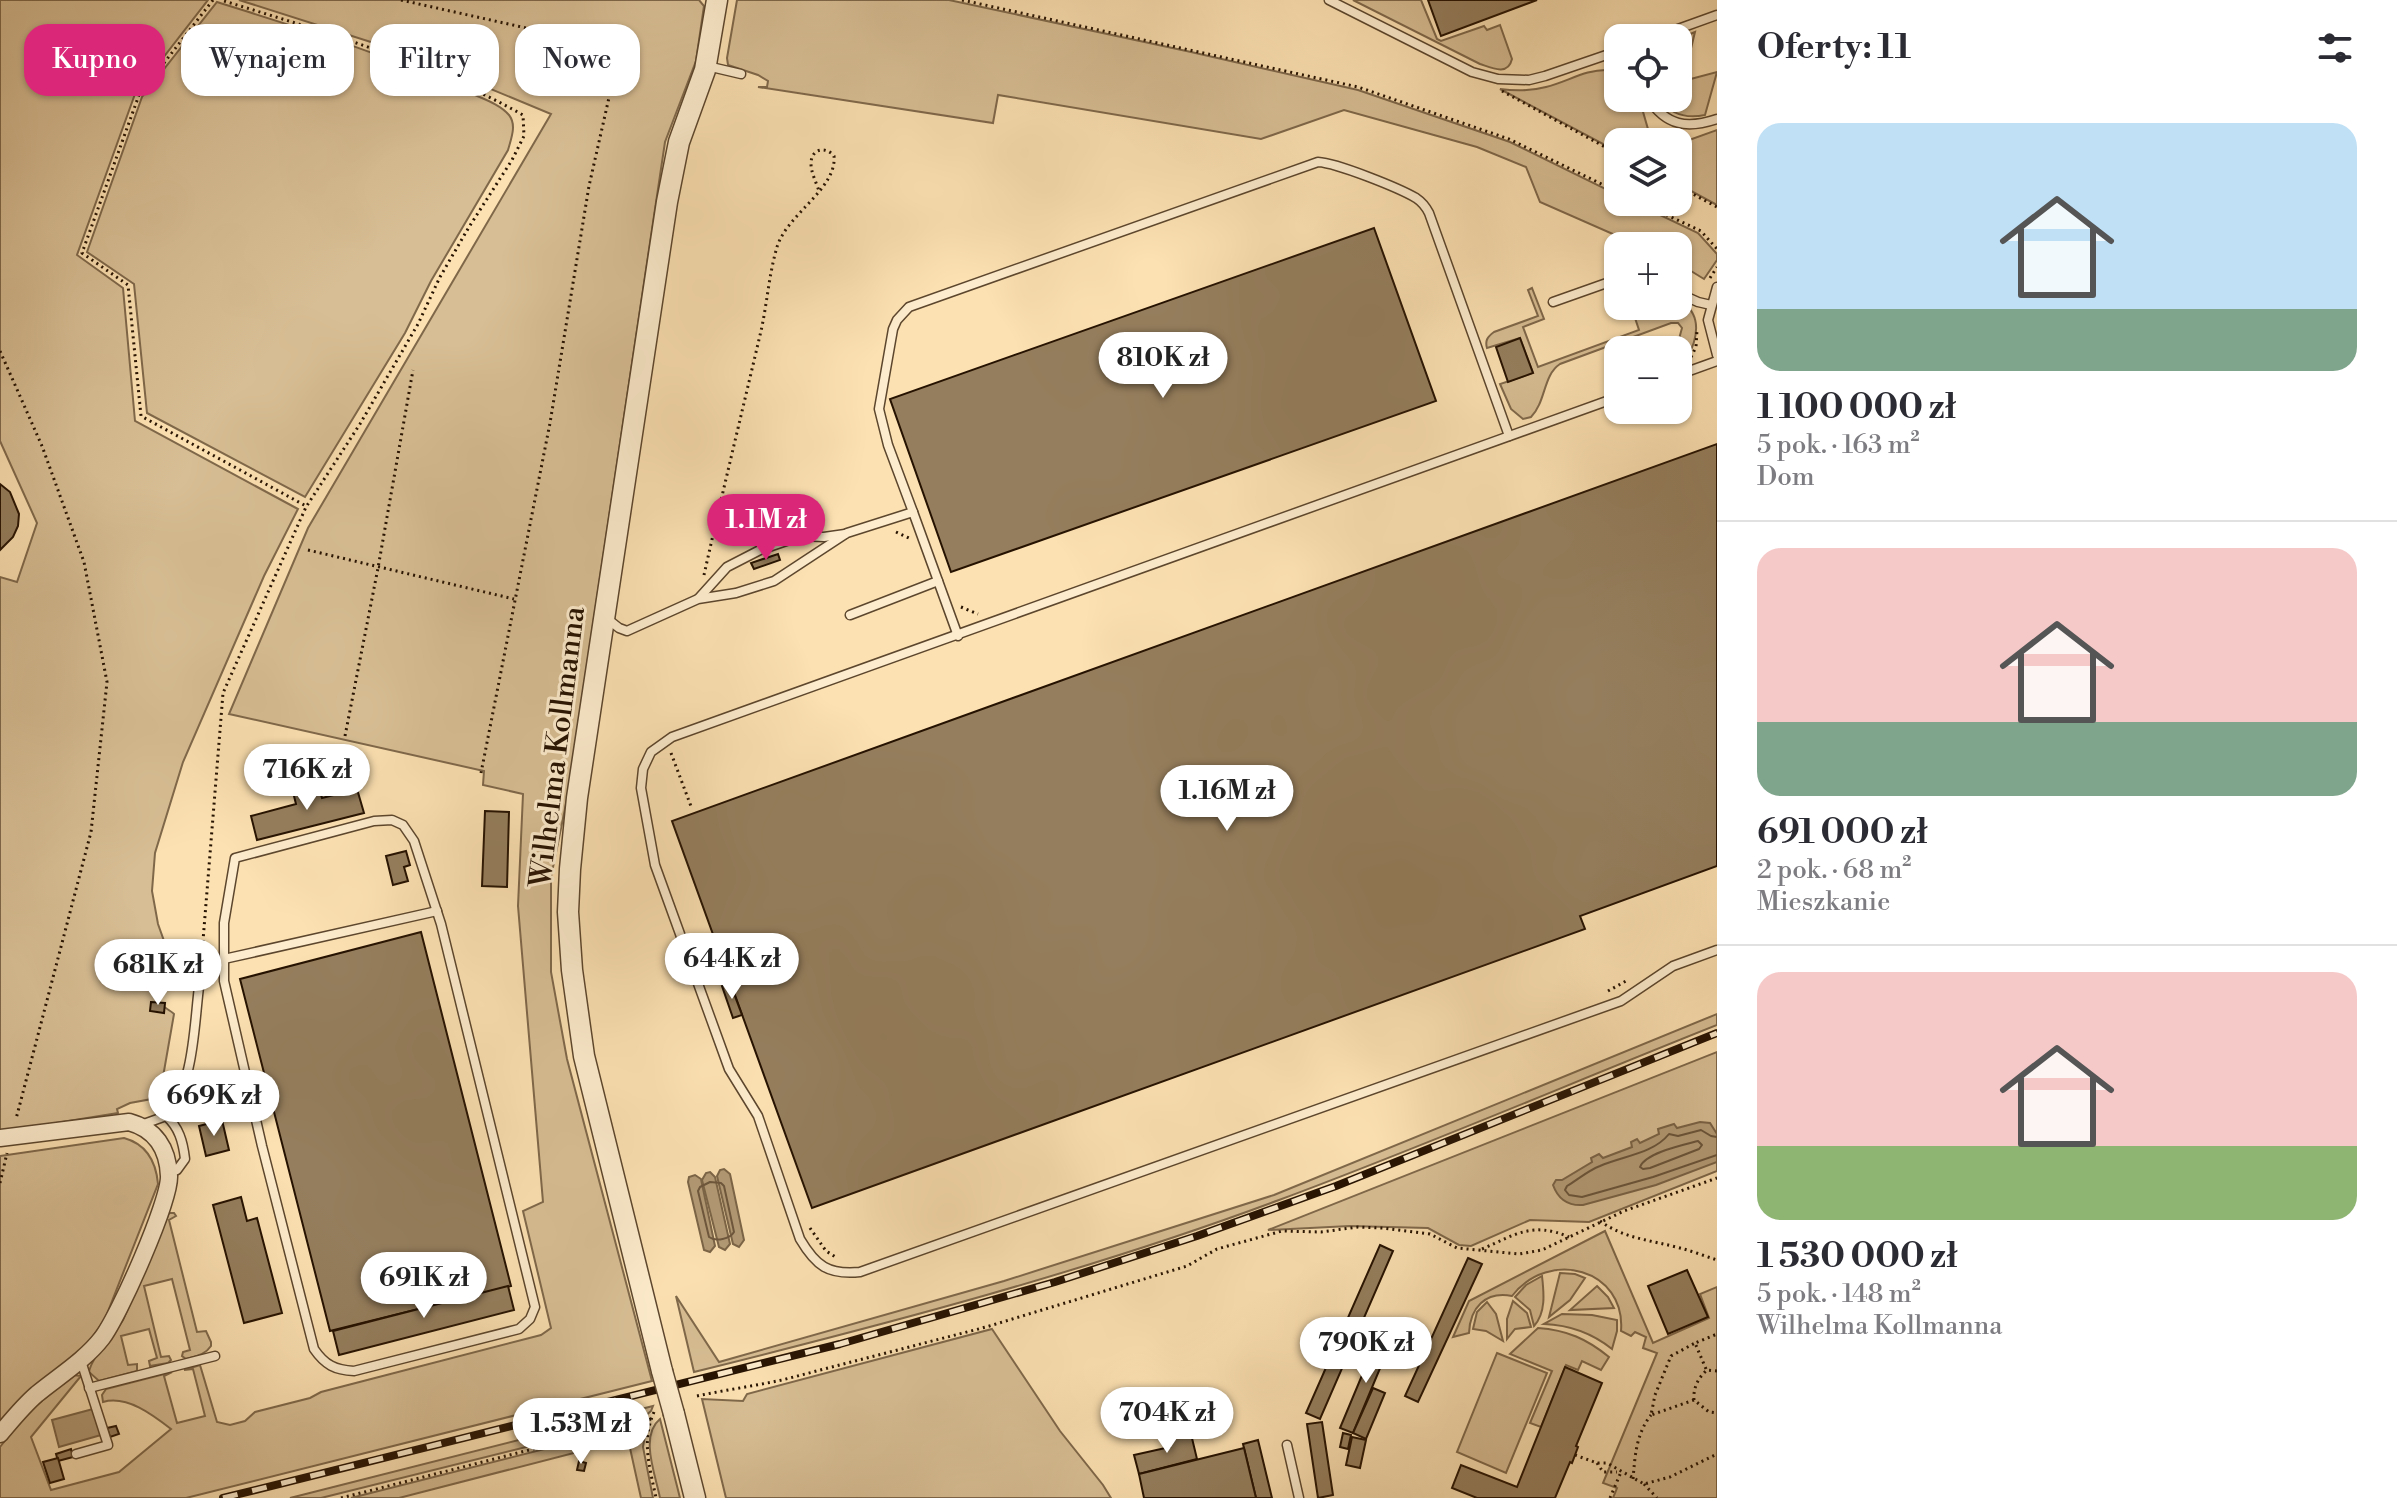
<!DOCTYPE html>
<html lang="pl">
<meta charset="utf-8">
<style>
:root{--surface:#fff;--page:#f2f2f3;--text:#2b2b33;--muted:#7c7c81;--line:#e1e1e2;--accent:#db2777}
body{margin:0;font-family:"Libre Bodoni",serif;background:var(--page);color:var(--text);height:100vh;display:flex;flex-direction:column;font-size:30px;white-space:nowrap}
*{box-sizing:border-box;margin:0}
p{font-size:26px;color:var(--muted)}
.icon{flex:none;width:44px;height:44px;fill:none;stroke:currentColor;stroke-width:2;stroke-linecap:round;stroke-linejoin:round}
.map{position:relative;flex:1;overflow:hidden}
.sheet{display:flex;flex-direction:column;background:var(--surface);width:680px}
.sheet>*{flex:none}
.top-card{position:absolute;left:24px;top:24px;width:760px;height:72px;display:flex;gap:16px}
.tools{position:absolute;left:1604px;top:24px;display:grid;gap:16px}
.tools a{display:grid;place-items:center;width:88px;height:88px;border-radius:16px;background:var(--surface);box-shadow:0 2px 6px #0004;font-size:40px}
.price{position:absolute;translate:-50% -68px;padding:0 18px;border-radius:28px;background:#fff;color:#222;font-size:26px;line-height:52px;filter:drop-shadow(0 2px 4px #0008)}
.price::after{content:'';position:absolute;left:50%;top:48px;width:24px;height:18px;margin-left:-12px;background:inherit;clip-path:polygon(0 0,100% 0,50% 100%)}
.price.current{background:var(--accent);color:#fff}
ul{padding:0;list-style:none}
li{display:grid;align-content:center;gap:16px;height:424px;padding:0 40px}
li+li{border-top:2px solid var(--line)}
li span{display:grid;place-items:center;height:248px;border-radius:24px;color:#555}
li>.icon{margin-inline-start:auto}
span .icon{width:144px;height:144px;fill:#fffc;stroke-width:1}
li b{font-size:34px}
h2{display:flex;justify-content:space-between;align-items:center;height:96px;padding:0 40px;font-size:34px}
.chip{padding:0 28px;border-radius:24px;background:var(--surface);box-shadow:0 2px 6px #0004;font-size:28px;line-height:72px}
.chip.current{background:var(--accent);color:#fff}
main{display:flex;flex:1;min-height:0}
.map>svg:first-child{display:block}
.green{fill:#d8be94;stroke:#7f684a;stroke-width:2}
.water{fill:#b39b76;stroke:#7b6447;stroke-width:2}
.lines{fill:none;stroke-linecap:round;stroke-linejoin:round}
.shore{stroke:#6c563c;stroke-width:2}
.building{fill:#957e5d;stroke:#261201;stroke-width:2}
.service-casing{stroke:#5c462d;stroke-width:11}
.minor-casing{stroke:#5c462d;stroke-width:19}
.tertiary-casing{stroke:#5c462d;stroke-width:23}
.path{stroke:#261201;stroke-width:3;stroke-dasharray:2 4;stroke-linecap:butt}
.service{stroke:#fdeccd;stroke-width:8}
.minor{stroke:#fdeccd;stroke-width:16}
.tertiary{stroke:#fdeccd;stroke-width:20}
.rail-casing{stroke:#261201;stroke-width:8}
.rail{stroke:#fdeccd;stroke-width:5;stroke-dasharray:15;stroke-linecap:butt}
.tertiary-bridge-casing{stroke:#5c462d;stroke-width:23;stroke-linecap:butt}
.tertiary-bridge{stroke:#fdeccd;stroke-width:20}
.labels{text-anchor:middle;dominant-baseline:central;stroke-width:6;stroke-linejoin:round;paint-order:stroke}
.street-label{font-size:30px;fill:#261201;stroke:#fdeccd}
</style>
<main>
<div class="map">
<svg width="1717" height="1498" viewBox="0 0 1717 1498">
<rect width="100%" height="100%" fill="#fce1b2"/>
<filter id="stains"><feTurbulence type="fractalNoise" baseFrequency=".0025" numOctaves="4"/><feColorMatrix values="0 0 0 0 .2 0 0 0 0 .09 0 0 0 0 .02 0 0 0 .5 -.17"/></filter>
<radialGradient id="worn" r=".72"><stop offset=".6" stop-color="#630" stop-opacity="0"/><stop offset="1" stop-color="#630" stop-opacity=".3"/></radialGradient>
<g class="green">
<path d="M0 0H208L135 94 77 255 123 288 135 421 298 509 264 576 183 762 155 853 152 891 158 924 169 955C162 967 146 988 159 1003 163 1007 170 1010 174 1014L160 1094 157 1098 130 1103 117 1109 118 1113 0 1132V577L17 582 37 523 0 441Z"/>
<path d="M239 0H699L704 6 696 61 665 142 567 799 551 877V972L567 1059 652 1381 186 1498H0V1447L26 1414 73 1375 81 1376 31 1437 51 1490 119 1472 171 1429C153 1415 127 1395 103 1402L102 1395 106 1389 172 1372 164 1376 177 1423 205 1416 193 1369 184 1370 200 1365 217 1422 230 1425 245 1421 255 1412 310 1398 321 1392 541 1335 551 1328 523 1211 543 1202 518 906 523 794 483 785 484 771 229 714 308 528 551 114 399 51Z"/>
<polygon points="737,0 949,0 1191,52 1358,90 1510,142 1618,195 1618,202 1633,202 1698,233 1717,254 1717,260 1704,279 1678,263 1678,246 1640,246 1540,202 1526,167 1477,147 1344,110 1261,139 998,95 993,123 758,87 767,87 768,81 758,75 728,65 727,58"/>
<path d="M1353 0H1421L1437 39 1441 41 1484 26 1487 30 1500 25 1512 59C1508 76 1492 68 1480 64Z"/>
<path d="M217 2C302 29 386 54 466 91 480 98 499 103 509 115 517 125 511 139 508 150L431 281 405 333 305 497 147 413 134 284 87 252 142 97Z"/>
<path d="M1695 32 1683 81 1717 72 1705 115C1686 119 1670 114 1659 98H1678V39Z"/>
<path d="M1608 70 1618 74V98H1639L1648 129 1656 142H1618V152L1500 89C1515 91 1531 91 1546 87 1567 82 1586 69 1608 70Z"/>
<polygon points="1717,130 1717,205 1678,184 1678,144"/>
<path d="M1532 288 1544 319 1523 327 1538 367 1639 330 1631 306H1678V302C1684 305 1690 307 1693 314 1701 330 1692 357 1678 367V350H1676L1682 328 1678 323H1671L1560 364C1543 375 1546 402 1531 417L1523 419 1511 409 1500 384 1533 373 1520 338 1487 348C1485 341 1487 337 1494 332L1538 316 1528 290Z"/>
<path d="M1717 1014V1025C1571 1083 1427 1145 1279 1200 1089 1271 891 1323 694 1372L676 1296 719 1362 1004 1281 1274 1195Z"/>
<polygon points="1717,1052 1717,1171 1589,1222 1530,1220 1471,1246 1459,1245 1428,1228 1350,1226 1268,1230"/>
<path d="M124 1138C146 1144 156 1161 158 1184L105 1319 88 1343 0 1423V1156Z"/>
<path d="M169 1213H174L176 1216 169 1220 197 1332 206 1331 211 1342V1346C205 1355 196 1356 186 1359L182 1356 183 1352 190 1350 172 1279 144 1286 161 1357 169 1356 171 1360 168 1363 150 1366 149 1361 157 1358 149 1329 121 1336 128 1365 137 1364V1371L99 1381 89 1372C92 1356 113 1336 123 1320Z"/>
<path d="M1605 1231 1653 1343 1709 1318 1700 1294 1717 1287V1498H1613L1617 1488 1603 1483 1657 1353 1643 1348 1646 1337 1635 1332 1631 1336 1621 1331C1626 1269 1549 1248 1512 1296 1485 1291 1470 1308 1469 1333L1453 1337 1469 1301Z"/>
<polygon points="1560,1273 1575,1274 1585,1278 1570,1300 1549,1317"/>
<path d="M1542 1276C1544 1293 1546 1313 1534 1326L1530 1310 1515 1297 1526 1285Z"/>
<polygon points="1597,1286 1608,1297 1614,1308 1570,1310"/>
<polygon points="1513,1301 1527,1313 1531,1327 1515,1329 1507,1339 1507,1319"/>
<polygon points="1487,1302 1496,1314 1503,1341 1486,1331 1473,1329 1477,1312"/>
<path d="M1562 1314 1592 1315 1617 1320V1331L1612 1349C1592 1333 1570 1325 1544 1324Z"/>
<path d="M1538 1328C1567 1330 1587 1339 1609 1357L1601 1370 1582 1361 1578 1370 1566 1365 1541 1427 1530 1423 1552 1371 1510 1354Z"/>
<polygon points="992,1329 1060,1431 1103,1485 1111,1498 726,1498 702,1399 743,1401 747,1394"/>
<polygon points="1497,1353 1547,1373 1506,1473 1457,1452"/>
<polygon points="653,1406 651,1411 643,1418 321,1498 290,1498"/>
<path d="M660 1419 678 1490 680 1498H660C656 1476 639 1436 660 1419Z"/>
<polygon points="647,1423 643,1447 653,1498 641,1498 628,1439 399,1498 351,1498"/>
</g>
<g class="water">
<path d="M1700 1122 1710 1123 1717 1134V1162L1656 1185 1583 1205C1568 1206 1558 1199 1553 1185L1556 1180H1562L1592 1162 1591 1158 1599 1154 1603 1158 1632 1147 1631 1142 1637 1139 1640 1143 1659 1134 1658 1129 1674 1124 1677 1128Z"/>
<polygon points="724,1169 730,1174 744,1240 739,1247 733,1244 717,1176 720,1170"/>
<polygon points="710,1172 715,1177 730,1244 725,1250 719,1247 702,1180 706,1173"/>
<polygon points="695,1175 701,1179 715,1246 710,1252 704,1250 688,1182 689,1177"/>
<polygon points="93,1409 101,1435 59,1447 52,1420"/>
</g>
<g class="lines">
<g class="shore">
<path d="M1717 1137 1711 1136 1701 1130 1678 1136 1669 1134C1653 1154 1622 1156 1600 1166 1589 1170 1577 1180 1567 1186L1565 1190 1569 1195 1582 1197 1653 1177 1717 1155"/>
<path d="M1698 1141 1702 1145 1699 1149 1650 1168 1643 1169 1640 1167C1645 1153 1683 1145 1698 1141Z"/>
<path d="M710 1182 721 1183 724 1186 734 1232C730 1239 716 1242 709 1237L698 1191 700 1187Z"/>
</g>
</g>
<g class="building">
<polygon points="1428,0 1537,0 1441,36"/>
<polygon points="1374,228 1436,401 951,572 890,399"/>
<polygon points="1520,338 1533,373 1508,382 1496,347"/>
<polygon points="1717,444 1717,866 1580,916 1585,929 812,1208 672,821"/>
<polygon points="0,484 10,492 19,514 18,526 13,537 0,550"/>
<polygon points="778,554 780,560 754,569 751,563"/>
<polygon points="317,781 322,798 357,789 364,813 257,840 251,816 296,804 293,792 310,788"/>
<polygon points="485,811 509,812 507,887 482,886"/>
<polygon points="406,851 410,865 404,867 408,881 393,885 386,856"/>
<polygon points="421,932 511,1286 330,1331 240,979"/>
<polygon points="730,983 742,1015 733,1018 722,986"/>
<polygon points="151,1002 165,1003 164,1013 150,1011"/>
<polygon points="222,1120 229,1150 206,1156 199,1126"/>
<polygon points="241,1197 247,1221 257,1218 282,1313 244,1323 213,1205"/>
<polygon points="1380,1245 1393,1251 1320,1419 1306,1413"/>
<polygon points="1468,1258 1482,1264 1418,1402 1405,1396"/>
<polygon points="1687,1270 1708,1317 1668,1334 1648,1286"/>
<polygon points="508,1286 514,1310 339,1355 333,1331"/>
<polygon points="1378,1337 1391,1342 1353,1433 1340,1428"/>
<polygon points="1565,1367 1602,1383 1576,1446 1578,1447 1572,1463 1570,1462 1555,1498 1477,1498 1452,1488 1461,1465 1517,1487"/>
<polygon points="1373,1388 1385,1393 1366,1439 1353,1433"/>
<polygon points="1322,1422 1333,1495 1318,1498 1307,1424"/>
<polygon points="116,1426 119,1434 110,1437 107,1428"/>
<polygon points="1343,1433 1351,1435 1348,1449 1340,1447"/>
<polygon points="1191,1434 1197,1459 1139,1474 1134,1455 1170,1447 1168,1440"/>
<polygon points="1352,1437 1366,1440 1360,1468 1346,1465"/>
<polygon points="1258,1440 1272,1498 1256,1498 1243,1444"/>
<polygon points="1244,1448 1256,1498 1144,1498 1139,1474"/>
<polygon points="71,1449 73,1457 58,1461 56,1454"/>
<polygon points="58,1458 64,1479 50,1483 43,1462"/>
<polygon points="579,1461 586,1463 584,1471 577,1470"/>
</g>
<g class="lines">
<defs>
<g id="service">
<polyline points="1329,0 1472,72 1498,79 1529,80 1545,76 1618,51"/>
<polyline points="1653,38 1717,15"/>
<polyline points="707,66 741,74"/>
<path d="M1648 98C1666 126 1687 129 1717 119"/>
<polyline points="1717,287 1708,320 1717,355"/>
<polyline points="1678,293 1698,302 1711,305"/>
<polyline points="1553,302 1618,279"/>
<polyline points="1678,375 1717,361"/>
<path d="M1618 397 672 737 651 752 643 769 641 788 655 865 729 1069 758 1116 800 1239C816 1266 828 1275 860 1272L1621 1001 1673 966 1717 950"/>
<path d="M913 512 888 445 879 409 893 329 897 320 909 307 1318 162C1337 163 1399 188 1416 198 1422 202 1426 207 1429 213L1509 436"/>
<polyline points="699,598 727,567 760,550 801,536 824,537 845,534"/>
<polyline points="850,615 938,581"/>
<polyline points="605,617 619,628 627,631 698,599 736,593 774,581 847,533 913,512 958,636"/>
<path d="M392 820 403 825 414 841 441 924 535 1307 530 1319 519 1329 354 1371C335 1370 325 1365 314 1349L262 1146 224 981V923L235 858 374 821Z"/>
<polyline points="224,959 437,911"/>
<polyline points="176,1106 191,1109 266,1090"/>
<path d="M166 1116C194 1086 194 1026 199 987"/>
<path d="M141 1125 166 1116C179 1127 183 1142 185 1159L177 1170 169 1173"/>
<polyline points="89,1388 215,1356"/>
<polyline points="1287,1445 1299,1498"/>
<polyline points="76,1454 108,1445 81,1361"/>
</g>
<path id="minor" d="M0 1138 129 1122C155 1129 168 1148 169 1176 170 1201 119 1316 102 1338 85 1360 59 1376 37 1394 23 1406 12 1420 0 1434"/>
<g id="tertiary">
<polyline points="662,1371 584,1056 572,970 568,912 570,869 577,798 667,202 679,142 705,70 717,0"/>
<polyline points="674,1414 695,1498"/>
</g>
</defs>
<use href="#service" class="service-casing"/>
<use href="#minor" class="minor-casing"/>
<use href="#tertiary" class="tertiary-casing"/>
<g class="path">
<polyline points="213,0 139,95 82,253 128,285 141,416 306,506"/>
<polyline points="401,0 620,49 589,186 550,423 481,773"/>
<polyline points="962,0 1358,87 1509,139 1618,192"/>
<polyline points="1620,38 1646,29"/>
<polyline points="1608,69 1618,72"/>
<polyline points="1502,91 1618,154"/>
<polyline points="1678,186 1717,207"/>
<polyline points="1639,202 1701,231 1717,249"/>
<polyline points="1710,278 1717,267"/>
<polyline points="0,351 42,446 84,562 107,682 91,832 16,1119"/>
<polyline points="1691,357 1696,347 1697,330"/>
<polyline points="896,532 911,539"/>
<polyline points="308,550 514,599"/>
<path d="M704 575C722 494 742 412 761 331 767 304 769 274 777 247 787 214 837 189 834 156 826 146 811 148 811 164 811 172 816 182 819 191"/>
<polyline points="961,607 978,614"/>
<polyline points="345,736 378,568 413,370"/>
<polyline points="671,753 692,809"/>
<path d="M200 978 223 693 306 507 360 424 418 324 440 277 469 227 512 160 524 136 523 115C429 62 324 32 221 0"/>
<polyline points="1608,991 1626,981"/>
<polyline points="0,1183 7,1153"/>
<path d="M1600 1221C1625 1239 1651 1240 1680 1248 1692 1251 1705 1256 1717 1260"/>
<polyline points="810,1228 826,1251 837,1258"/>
<path d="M1482 1249C1515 1235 1532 1221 1569 1237"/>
<polyline points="1706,1369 1695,1343 1717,1334"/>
<path d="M1717 1371 1707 1370C1698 1378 1693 1388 1694 1400L1709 1412 1717 1413"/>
<path d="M697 1396C725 1390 754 1386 782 1380L986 1327 1187 1266 1217 1249 1282 1231 1321 1232 1358 1227 1383 1228 1430 1234 1457 1248 1519 1254 1542 1250 1624 1211 1717 1178"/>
<polyline points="1694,1400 1651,1415 1655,1395 1671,1356 1695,1343"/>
<path d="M654 1412C641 1441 650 1468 656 1498"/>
<polyline points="1575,1455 1597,1463 1607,1463 1644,1484 1670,1477 1717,1454"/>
<polyline points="1597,1463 1603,1472 1617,1472"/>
<path d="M1633 1479C1635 1456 1636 1434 1651 1415"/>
<polyline points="1644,1484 1657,1498"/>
<polyline points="341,1498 651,1419"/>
<polyline points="1610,1498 1621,1472"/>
</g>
<use href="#service" class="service"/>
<use href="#minor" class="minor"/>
<use href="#tertiary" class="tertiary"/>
<defs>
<polyline id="rail" points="223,1498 840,1344 1055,1282 1197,1236 1336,1186 1717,1033"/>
</defs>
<use href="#rail" class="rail-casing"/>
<use href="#rail" class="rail"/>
<defs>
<polyline id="tertiary-bridge" points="662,1371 674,1414"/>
</defs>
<use href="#tertiary-bridge" class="tertiary-bridge-casing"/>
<use href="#tertiary-bridge" class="tertiary-bridge"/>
</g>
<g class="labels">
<g class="street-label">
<text transform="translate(558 747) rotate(-83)">Wilhelma Kollmanna</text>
</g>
</g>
<rect width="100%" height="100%" filter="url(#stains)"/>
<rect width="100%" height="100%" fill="url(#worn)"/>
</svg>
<div class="tools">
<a><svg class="icon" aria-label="locate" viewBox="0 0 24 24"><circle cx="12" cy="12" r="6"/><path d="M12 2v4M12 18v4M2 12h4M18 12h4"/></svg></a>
<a><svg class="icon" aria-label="layers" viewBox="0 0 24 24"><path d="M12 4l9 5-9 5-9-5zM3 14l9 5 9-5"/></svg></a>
<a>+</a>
<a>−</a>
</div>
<b class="price" style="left:1163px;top:400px">810K zł</b>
<b class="price current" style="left:766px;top:562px">1.1M zł</b>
<b class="price" style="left:307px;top:812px">716K zł</b>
<b class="price" style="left:1227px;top:833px">1.16M zł</b>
<b class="price" style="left:732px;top:1001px">644K zł</b>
<b class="price" style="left:158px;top:1007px">681K zł</b>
<b class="price" style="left:214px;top:1138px">669K zł</b>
<b class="price" style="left:424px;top:1320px">691K zł</b>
<b class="price" style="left:1366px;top:1385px">790K zł</b>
<b class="price" style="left:1167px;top:1455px">704K zł</b>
<b class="price" style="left:581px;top:1466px">1.53M zł</b>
<div class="top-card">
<a class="chip current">Kupno</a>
<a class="chip">Wynajem</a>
<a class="chip">Filtry</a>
<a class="chip">Nowe</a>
</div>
</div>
<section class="sheet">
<h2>Oferty: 11<svg class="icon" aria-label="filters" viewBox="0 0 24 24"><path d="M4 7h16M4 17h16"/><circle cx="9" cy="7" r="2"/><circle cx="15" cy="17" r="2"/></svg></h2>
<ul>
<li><span style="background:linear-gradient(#bfe0f5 75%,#7fa58c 0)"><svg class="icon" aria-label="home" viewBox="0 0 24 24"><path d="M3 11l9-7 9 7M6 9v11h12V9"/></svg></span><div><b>1 100 000 zł</b><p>5 pok. · 163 m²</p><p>Dom</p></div></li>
<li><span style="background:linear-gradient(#f6c9c9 70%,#7fa58c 0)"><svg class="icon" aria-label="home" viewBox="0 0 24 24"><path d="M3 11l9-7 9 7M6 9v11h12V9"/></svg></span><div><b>691 000 zł</b><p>2 pok. · 68 m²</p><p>Mieszkanie</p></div></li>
<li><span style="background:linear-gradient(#f6c9c9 70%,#8fb573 0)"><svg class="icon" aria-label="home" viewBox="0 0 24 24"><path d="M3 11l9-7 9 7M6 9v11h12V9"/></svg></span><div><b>1 530 000 zł</b><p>5 pok. · 148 m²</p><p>Wilhelma Kollmanna</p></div></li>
</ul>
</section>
</main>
